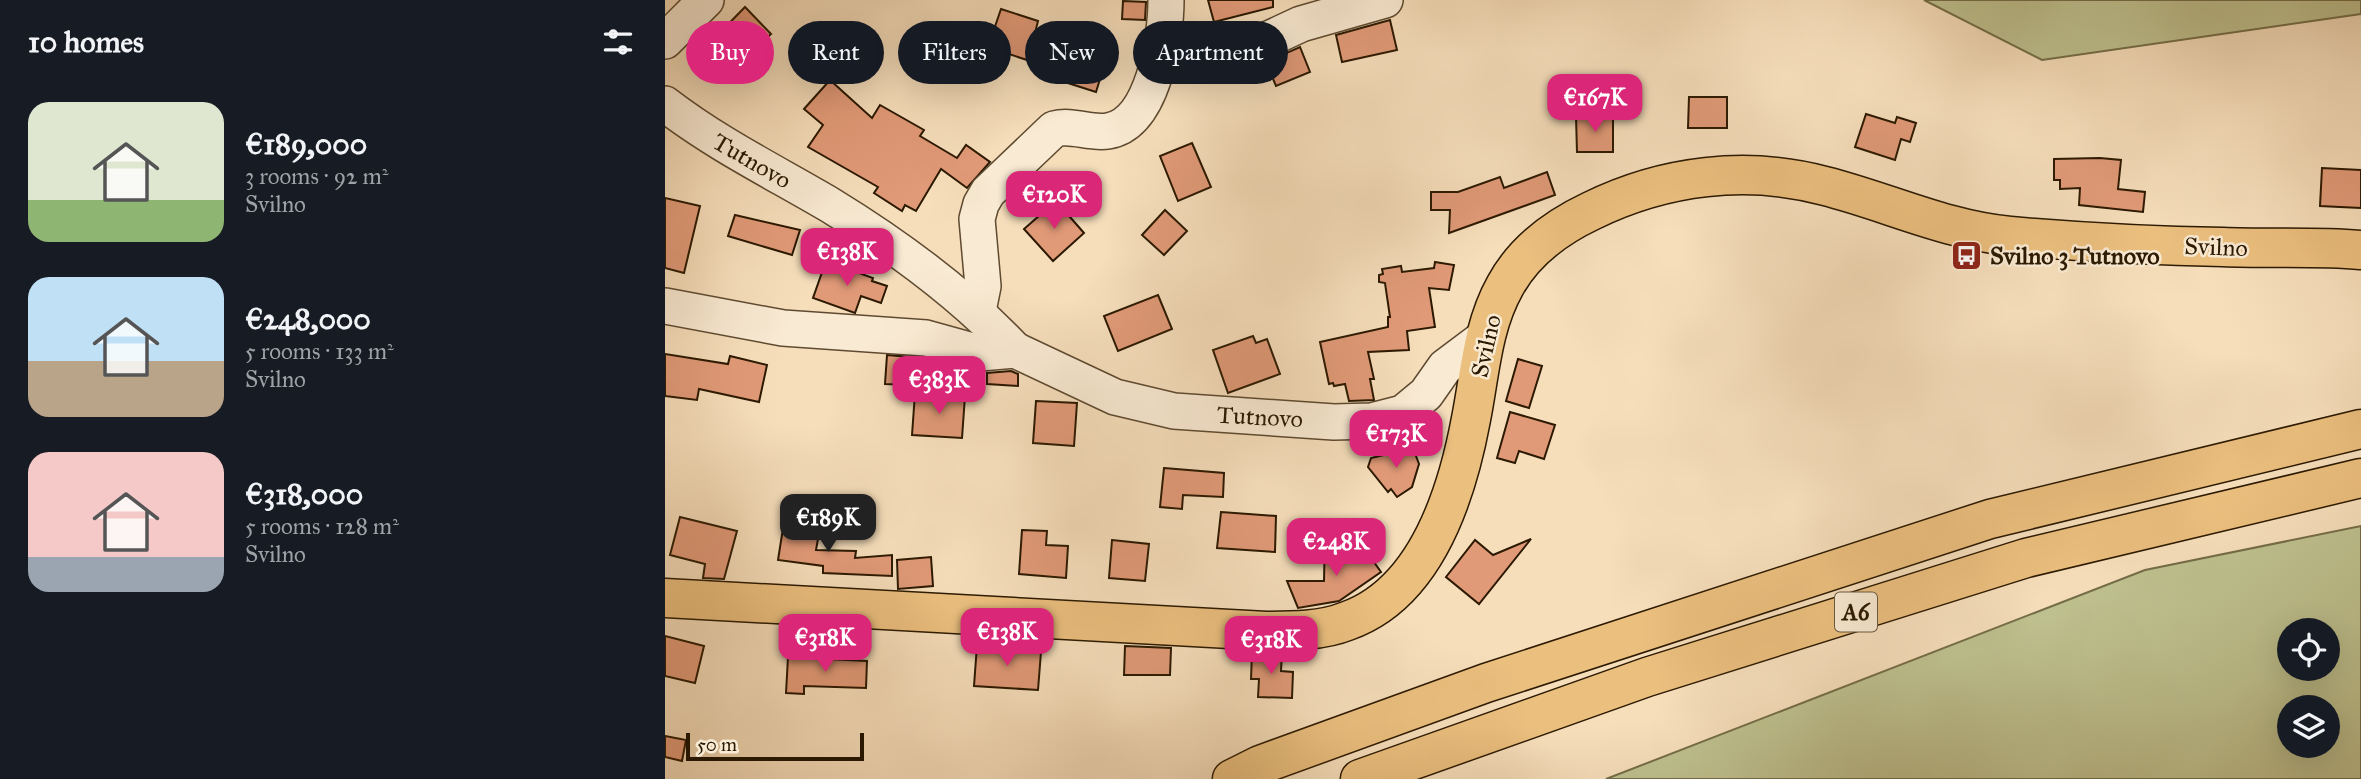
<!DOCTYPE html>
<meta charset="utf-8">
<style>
:root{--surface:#171b24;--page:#20242c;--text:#f1f3f6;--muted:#9ea1a6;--accent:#db2777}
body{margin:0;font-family:"IM FELL Great Primer",serif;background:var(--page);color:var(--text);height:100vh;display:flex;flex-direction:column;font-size:26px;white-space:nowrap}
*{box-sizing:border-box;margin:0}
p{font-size:23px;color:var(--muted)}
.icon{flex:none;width:38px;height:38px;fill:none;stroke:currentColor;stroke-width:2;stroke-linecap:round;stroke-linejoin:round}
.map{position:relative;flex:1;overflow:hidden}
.side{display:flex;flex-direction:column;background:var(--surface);width:665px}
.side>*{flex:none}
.banner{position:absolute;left:21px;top:21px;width:665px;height:63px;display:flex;gap:14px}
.tools{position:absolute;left:1612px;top:618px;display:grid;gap:14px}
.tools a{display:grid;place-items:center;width:63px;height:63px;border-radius:50%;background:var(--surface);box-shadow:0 7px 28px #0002;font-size:35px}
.scale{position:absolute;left:21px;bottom:18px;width:178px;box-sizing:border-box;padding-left:7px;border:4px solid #2b1901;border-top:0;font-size:19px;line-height:24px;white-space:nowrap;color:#2b1901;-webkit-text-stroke:5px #f9ead3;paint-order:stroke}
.price{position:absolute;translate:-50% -60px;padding:0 16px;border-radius:14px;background:var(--accent);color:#fff;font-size:23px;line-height:46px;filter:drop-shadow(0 2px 4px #0008)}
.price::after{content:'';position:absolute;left:50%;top:42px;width:21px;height:16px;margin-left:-10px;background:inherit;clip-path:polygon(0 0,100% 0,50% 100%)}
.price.on{background:#222;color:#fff}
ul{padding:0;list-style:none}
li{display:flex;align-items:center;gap:21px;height:175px;padding:0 28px}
li span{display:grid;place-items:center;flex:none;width:196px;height:140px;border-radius:21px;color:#555}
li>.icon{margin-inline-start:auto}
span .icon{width:84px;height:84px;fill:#fffc;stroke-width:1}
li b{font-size:30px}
h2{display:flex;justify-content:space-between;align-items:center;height:84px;padding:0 28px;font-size:30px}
.tag{padding:0 24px;border-radius:32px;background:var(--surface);box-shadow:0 7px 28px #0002;font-size:24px;line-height:63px}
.tag.on{background:var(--accent);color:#fff}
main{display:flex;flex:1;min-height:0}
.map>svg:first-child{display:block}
.green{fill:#bec18f;stroke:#746d48;stroke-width:2;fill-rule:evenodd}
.building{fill:#e19a78;stroke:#2b1901;stroke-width:2}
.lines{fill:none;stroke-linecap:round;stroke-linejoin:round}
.minor-casing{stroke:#5e4a30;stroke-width:38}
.major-casing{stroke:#2b1901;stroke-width:41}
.highway-casing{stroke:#2b1901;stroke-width:41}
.minor{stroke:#f9ead3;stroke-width:35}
.major{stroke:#ebbf7e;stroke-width:38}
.highway{stroke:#ebbf7e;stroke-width:38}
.labels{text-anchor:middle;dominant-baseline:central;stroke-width:5;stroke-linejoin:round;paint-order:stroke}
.shield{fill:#f9ead3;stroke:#695840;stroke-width:2}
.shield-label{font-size:23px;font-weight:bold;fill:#2b1901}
.street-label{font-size:24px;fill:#2b1901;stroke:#f9ead3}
.poi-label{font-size:24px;font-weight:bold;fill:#2b1901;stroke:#f9ead3;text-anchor:start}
</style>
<main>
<section class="side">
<h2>10 homes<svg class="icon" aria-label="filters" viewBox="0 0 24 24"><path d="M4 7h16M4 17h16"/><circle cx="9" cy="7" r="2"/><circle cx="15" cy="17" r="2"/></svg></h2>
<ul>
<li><span style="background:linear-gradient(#dfe7d0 70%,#8fb573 0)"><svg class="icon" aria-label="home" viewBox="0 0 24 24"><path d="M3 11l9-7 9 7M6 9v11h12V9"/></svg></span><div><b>€189,000</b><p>3 rooms · 92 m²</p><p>Svilno</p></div></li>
<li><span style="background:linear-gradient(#bfe0f5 60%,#b9a48a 0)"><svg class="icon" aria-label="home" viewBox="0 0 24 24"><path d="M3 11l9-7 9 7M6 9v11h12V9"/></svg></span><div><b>€248,000</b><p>5 rooms · 133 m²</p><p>Svilno</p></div></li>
<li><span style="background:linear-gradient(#f6c9c9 75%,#9aa5b1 0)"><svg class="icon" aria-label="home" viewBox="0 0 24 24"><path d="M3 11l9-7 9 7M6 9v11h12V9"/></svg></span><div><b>€318,000</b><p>5 rooms · 128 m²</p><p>Svilno</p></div></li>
</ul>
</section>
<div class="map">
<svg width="1696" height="779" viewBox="0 0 1696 779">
<rect width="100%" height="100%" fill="#f6debb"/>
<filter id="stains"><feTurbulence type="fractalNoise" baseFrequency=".00286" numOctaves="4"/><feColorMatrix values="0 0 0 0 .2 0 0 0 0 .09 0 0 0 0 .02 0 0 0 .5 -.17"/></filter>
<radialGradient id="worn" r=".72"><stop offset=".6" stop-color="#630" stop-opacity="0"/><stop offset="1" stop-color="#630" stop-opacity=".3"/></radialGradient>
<g class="green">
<polygon points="1259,0 1696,0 1696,14 1377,60"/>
<path d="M1696 526V779H941L1480 570ZM1624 630H1662V668H1624ZM1624 707H1662V746H1624Z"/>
</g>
<g class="building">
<polygon points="543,0 608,0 608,7 549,22"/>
<polygon points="458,1 481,2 480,20 457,19"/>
<polygon points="80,7 106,34 63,74 38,50"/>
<polygon points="336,9 373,21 371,29 444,50 431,92 387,78 389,69 323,47"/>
<polygon points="725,20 732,50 677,62 671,35"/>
<polygon points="635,47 645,72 611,86 601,62"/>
<polygon points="165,80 207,118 215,105 259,130 255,136 292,158 301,145 325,162 302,188 276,169 251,211 240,205 237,211 209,193 213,187 143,147 158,125 139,109"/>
<polygon points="1024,97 1062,97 1062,128 1023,128"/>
<polygon points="1201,114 1230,123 1232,117 1251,123 1245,142 1236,139 1230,160 1190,147"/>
<polygon points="911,117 948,117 948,152 912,152"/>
<polygon points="527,143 546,187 513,201 495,156"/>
<polygon points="1435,158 1456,160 1453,189 1480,192 1478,212 1414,205 1415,188 1395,189 1395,180 1389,180 1389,159"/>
<polygon points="1657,168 1696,170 1696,208 1655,206"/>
<polygon points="882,172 890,195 784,233 785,210 766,210 766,192 793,192 835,177 839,188"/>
<polygon points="0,198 35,206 19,273 0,268"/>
<polygon points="391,201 419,233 388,261 359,229"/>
<polygon points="500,210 522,231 499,255 477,235"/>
<polygon points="70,215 135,230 127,255 63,236"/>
<polygon points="161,261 208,278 207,281 222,286 216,303 196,296 190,313 148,298"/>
<polygon points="770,262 789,265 784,290 764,288 770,327 742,331 744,350 703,352 709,379 705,379 709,400 684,401 680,384 669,386 668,383 664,384 655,342 723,327 723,317 725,317 720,283 714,282 714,275 718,274 717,269 736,266 737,272 769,268"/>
<polygon points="493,295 507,329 453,351 439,316"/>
<polygon points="588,336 591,343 602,339 615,374 563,393 548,350"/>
<polygon points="0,354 63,364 65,356 102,365 94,402 34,389 32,400 0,396"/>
<polygon points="222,355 246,357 244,385 220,384"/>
<polygon points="853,359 877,366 864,408 841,401"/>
<polygon points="346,371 353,374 353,386 322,384 322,373"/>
<polygon points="250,393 300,396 297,438 247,435"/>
<polygon points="371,401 412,403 409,446 368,443"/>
<polygon points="845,412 890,425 879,459 854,451 850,463 832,458"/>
<polygon points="748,448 754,464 747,487 732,497 726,489 723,492 703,467 706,458"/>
<polygon points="499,468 559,473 558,497 518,495 517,509 495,507"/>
<polygon points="556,512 611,516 610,552 552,548"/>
<polygon points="15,517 72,531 59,579 38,578 40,564 5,555"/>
<polygon points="119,522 155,528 151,550 191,551 190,558 227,555 227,576 158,573 158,566 113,560"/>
<polygon points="357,530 382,531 381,545 403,546 401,578 354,574"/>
<polygon points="660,536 672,554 686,544 695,556 701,551 716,572 674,601 633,608 622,581 659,581"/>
<polygon points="866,539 814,604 781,577 810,540 828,555"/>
<polygon points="447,540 484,544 480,581 444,578"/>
<polygon points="266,557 268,586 233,589 232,560"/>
<polygon points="0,636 39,646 30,683 0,676"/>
<polygon points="312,645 376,652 373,690 309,686"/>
<polygon points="460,646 506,648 505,675 459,675"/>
<polygon points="587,652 617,653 616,671 628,672 627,698 593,697 594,679 586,679"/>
<polygon points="123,657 202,661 201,688 139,686 139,694 121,693"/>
<polygon points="0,736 21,740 17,761 0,757"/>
</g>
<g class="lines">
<defs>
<g id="minor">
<polyline points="0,41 41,0"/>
<polyline points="494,55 569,55 636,24 720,0"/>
<path d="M0 104C52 144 109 172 165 205 232 246 296 293 350 350"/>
<polyline points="0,306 118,328 261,338 315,353 350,350 450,397 509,411 669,422 707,421 738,413 761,394 780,367 820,337"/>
<path d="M313 311 318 286 312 219 316 204 323 192 389 129C408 124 424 134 443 131 488 124 501 38 501 0"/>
</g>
<path id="major" d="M0 598 601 631C628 631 657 631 682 621 761 593 792 494 806 419 815 374 817 327 840 286 859 251 890 228 926 211 999 175 1082 165 1160 186 1223 202 1280 230 1345 236 1416 242 1488 246 1558 247 1604 249 1651 246 1696 250"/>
<g id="highway">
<polyline points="567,779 595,765 821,683 1325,519 1696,429"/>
<polyline points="695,779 982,677 1361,558 1696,478"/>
</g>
</defs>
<use href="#minor" class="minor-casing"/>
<use href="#major" class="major-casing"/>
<use href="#highway" class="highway-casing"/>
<use href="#minor" class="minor"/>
<use href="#major" class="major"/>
<use href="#highway" class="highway"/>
</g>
<defs>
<symbol id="bus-square" viewBox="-11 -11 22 22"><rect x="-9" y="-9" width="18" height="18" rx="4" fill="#8f2418" stroke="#f9ead3"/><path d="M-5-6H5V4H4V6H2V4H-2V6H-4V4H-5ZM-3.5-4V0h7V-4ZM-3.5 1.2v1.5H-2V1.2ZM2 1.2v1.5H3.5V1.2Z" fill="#fff"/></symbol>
</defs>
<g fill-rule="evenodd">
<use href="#bus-square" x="1284" y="238" width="35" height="35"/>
</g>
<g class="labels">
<rect class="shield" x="1170" y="592.5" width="42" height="39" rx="5"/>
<g class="shield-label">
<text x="1191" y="612">A6</text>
</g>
<g class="street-label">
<text transform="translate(87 161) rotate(30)">Tutnovo</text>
<text transform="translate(1551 247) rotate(2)">Svilno</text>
<text transform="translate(821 346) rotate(-77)">Svilno</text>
<text transform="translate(595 417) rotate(3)">Tutnovo</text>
</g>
<g class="poi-label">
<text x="1325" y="256">Svilno 3 Tutnovo</text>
</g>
</g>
<rect width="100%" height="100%" filter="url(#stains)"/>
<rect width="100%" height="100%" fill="url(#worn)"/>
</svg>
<div class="tools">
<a><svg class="icon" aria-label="locate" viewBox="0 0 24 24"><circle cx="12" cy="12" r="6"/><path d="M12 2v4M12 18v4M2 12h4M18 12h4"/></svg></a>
<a><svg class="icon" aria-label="layers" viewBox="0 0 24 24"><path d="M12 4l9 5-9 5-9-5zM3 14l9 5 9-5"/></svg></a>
</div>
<div class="scale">50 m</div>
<b class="price" style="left:930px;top:134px">€167K</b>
<b class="price" style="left:389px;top:231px">€120K</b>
<b class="price" style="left:182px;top:288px">€138K</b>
<b class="price" style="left:274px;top:416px">€383K</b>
<b class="price" style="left:731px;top:470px">€173K</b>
<b class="price on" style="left:163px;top:554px">€189K</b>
<b class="price" style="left:671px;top:578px">€248K</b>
<b class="price" style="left:342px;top:668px">€138K</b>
<b class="price" style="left:160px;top:674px">€318K</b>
<b class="price" style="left:606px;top:676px">€318K</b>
<div class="banner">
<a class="tag on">Buy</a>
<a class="tag">Rent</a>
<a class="tag">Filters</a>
<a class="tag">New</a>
<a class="tag">Apartment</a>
</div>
</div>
</main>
